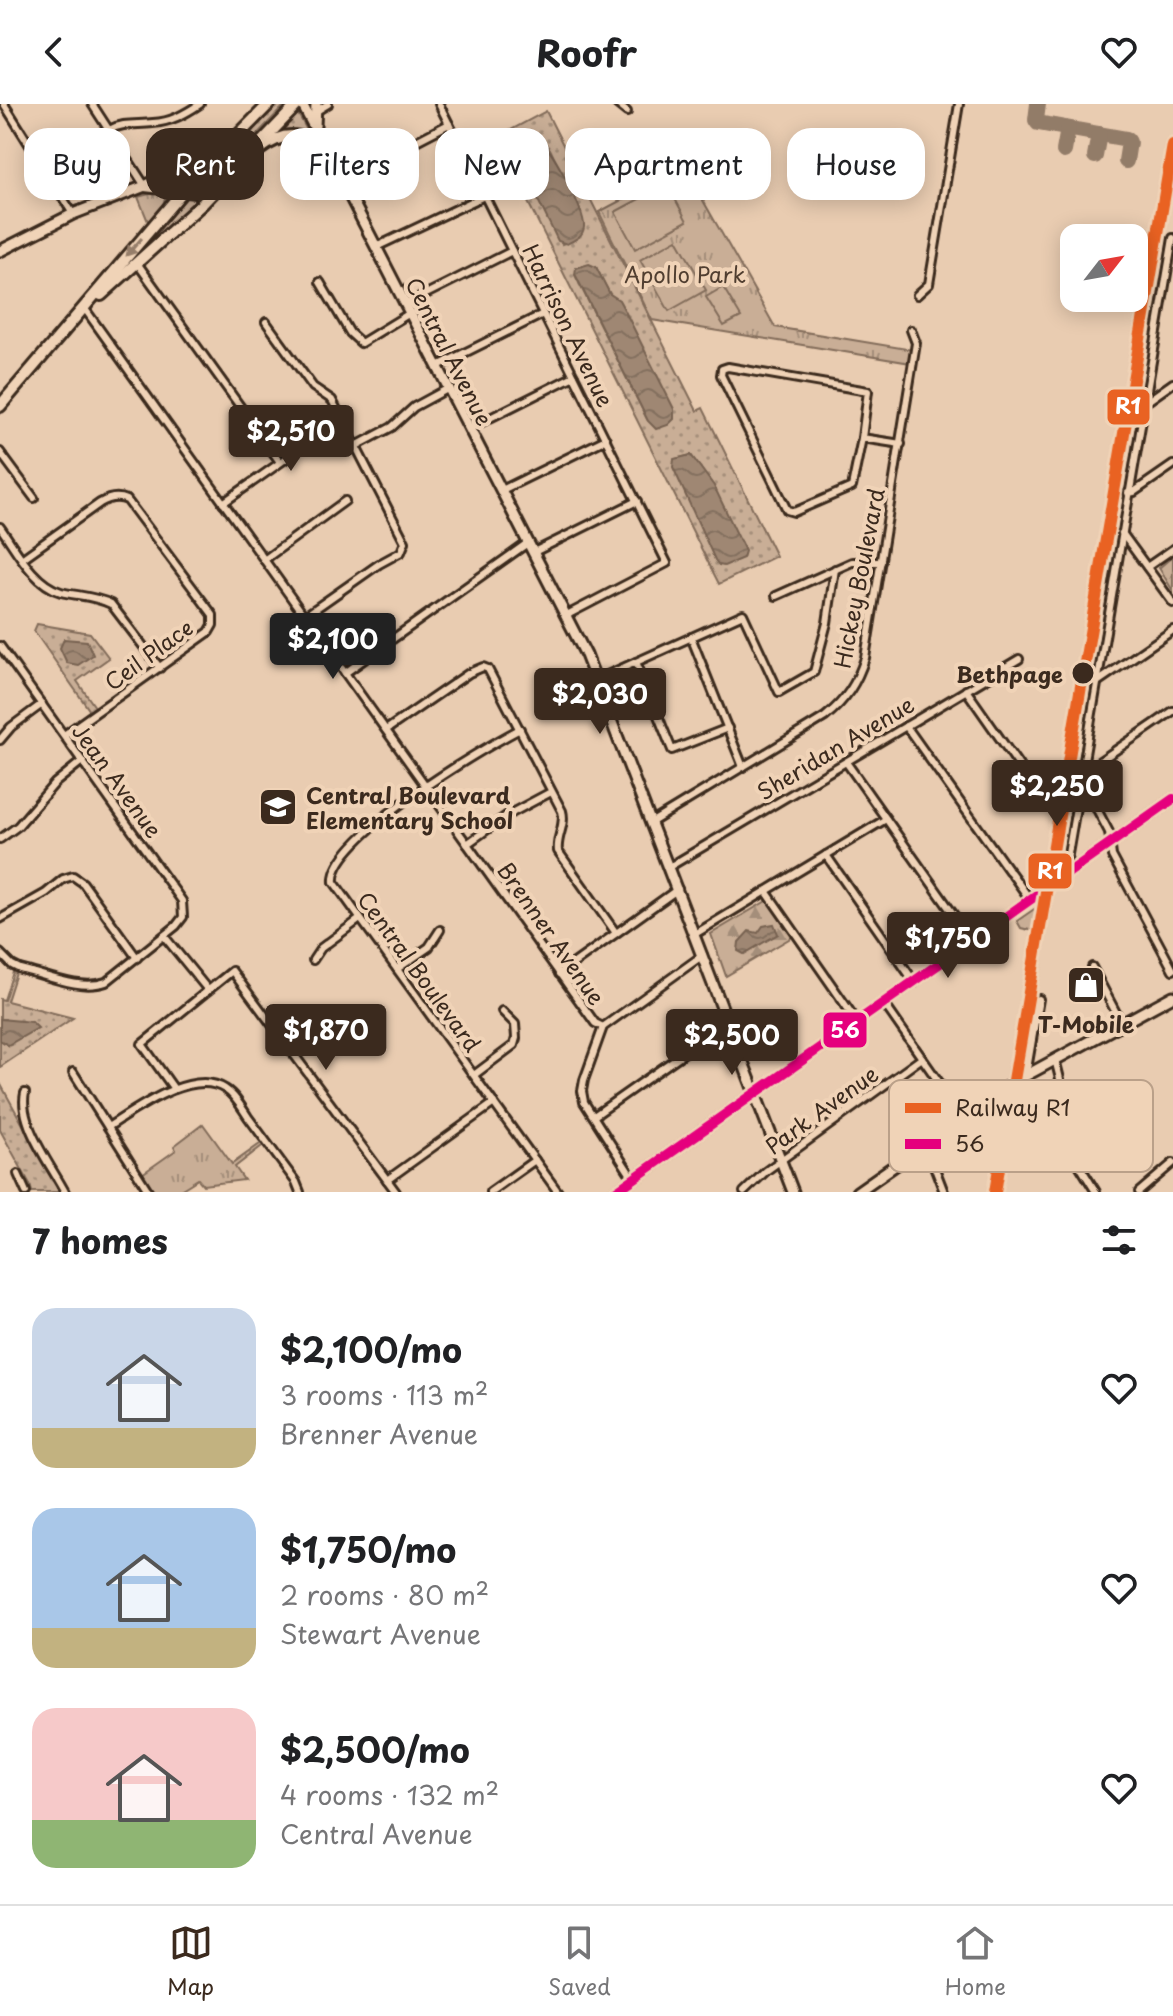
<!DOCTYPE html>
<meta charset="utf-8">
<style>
:root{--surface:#fff;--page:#f2f2f2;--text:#202124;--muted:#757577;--line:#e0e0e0;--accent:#3b2a1e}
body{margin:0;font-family:"Playpen Sans",sans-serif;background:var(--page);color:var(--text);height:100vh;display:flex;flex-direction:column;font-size:30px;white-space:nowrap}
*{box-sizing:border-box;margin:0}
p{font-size:26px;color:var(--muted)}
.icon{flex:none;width:44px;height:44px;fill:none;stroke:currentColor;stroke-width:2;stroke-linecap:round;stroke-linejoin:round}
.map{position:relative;height:1088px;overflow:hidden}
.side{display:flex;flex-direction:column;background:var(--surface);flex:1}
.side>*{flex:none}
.hud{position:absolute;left:24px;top:24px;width:1126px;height:72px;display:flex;gap:16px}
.needle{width:52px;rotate:59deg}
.tools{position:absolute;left:1060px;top:120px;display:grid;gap:16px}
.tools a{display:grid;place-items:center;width:88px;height:88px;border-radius:16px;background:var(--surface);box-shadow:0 4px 20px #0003;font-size:40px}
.price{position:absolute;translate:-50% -68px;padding:0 18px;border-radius:8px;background:var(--accent);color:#fff;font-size:26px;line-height:52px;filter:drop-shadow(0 2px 4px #0008)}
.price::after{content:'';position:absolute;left:50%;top:48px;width:24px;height:18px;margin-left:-12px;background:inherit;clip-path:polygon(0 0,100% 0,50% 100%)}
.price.selected{background:#222;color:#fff}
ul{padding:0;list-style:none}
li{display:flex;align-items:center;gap:24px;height:200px;padding:0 32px}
li span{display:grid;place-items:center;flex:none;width:224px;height:160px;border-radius:24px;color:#555}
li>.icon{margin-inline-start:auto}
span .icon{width:96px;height:96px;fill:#fffc;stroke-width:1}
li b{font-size:34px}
h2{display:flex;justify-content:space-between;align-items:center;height:96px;padding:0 32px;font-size:34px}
.pill{padding:0 28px;border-radius:24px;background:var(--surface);box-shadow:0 4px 20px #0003;font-size:28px;line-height:72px}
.pill.selected{background:var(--accent);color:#fff}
header{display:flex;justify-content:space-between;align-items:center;height:104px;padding:0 32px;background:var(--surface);font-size:36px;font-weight:700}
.tabs{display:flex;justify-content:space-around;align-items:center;height:112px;border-top:2px solid var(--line);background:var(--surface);font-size:22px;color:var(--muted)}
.tabs a{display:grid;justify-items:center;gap:4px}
.tabs .selected{color:var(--accent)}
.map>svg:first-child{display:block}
.grass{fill:url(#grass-dots);stroke:#826c5a;stroke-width:2;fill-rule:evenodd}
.forest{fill:url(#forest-firs);stroke:#826c5a;stroke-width:2}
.park{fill:url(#park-tufts);stroke:#826c5a;stroke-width:2}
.pitch{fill:#c9ae96;stroke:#826c5a;stroke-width:2}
.water{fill:url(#water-waves);stroke:#776251;stroke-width:2}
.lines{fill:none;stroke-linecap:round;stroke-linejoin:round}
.taxiway{stroke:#927b68;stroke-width:16}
.minor-casing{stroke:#3b2a1e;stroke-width:12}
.secondary-casing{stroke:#3b2a1e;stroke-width:15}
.primary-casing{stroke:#3b2a1e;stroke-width:16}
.minor{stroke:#f0d3b7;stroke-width:6}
.secondary{stroke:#f0d3b7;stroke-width:9}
.primary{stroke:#f0d3b7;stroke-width:10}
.bus-1-casing{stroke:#f0d3b7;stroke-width:16}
.bus-1{stroke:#e5007d;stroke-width:10}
.rail-1-casing{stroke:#f0d3b7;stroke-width:18}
.rail-1{stroke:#e96222;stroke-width:12}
.oneway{fill:#967e6a}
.stop-dot{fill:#3b2a1e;stroke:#f0d3b7;stroke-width:3}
.labels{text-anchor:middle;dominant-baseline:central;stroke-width:8;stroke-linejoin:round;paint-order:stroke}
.park-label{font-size:22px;fill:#503e30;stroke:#f0d3b7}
.street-label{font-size:22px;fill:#3b2a1e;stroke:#f0d3b7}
.stop-label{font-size:22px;font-weight:bold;fill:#3b2a1e;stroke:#f0d3b7;text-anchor:end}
.poi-label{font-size:22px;font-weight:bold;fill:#3b2a1e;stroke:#f0d3b7;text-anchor:start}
.key{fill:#f0d3b7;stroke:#baa089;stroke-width:2}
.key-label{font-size:22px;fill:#3b2a1e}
.line-badge{stroke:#f0d3b7;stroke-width:3}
.badge-label{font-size:22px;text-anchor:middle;font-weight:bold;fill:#fff}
</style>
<header><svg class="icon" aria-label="back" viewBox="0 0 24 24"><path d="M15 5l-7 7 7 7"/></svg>Roofr<svg class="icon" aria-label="heart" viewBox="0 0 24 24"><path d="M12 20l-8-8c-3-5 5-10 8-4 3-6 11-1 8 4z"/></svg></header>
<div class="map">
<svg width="1173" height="1088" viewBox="0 0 1173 1088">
<defs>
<pattern id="grass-dots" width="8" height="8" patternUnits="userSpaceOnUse" patternTransform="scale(2)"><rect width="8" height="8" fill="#c9ae96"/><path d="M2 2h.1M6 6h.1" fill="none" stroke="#a48e7a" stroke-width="1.8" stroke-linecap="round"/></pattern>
<pattern id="forest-firs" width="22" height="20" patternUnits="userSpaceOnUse" patternTransform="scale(2)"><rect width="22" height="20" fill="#c9ae96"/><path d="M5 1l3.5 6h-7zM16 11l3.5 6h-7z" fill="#a48e7a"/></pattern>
<pattern id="park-tufts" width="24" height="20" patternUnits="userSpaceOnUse" patternTransform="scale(2)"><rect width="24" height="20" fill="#c9ae96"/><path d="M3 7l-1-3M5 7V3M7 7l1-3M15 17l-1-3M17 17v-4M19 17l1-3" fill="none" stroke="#a48e7a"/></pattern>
<pattern id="water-waves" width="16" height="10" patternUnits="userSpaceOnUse" patternTransform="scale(2)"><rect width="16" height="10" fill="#9f8773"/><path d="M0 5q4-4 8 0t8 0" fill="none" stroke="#836f5e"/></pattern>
</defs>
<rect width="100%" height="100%" fill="#e9ccb1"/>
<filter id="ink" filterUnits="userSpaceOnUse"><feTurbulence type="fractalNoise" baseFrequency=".0125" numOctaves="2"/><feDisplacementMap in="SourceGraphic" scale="16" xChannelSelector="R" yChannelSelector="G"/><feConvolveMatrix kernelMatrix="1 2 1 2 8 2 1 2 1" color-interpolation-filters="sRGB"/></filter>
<g filter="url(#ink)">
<g class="grass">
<polygon points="279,0 285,1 213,77 195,82"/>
<path d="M546 7 697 307 703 304 776 452 719 480 496 34ZM541 34 550 45 581 109 579 133 562 140ZM596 163 610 191 648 317 575 171ZM691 351 714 383 719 461 674 363 675 355Z"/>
<polygon points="297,8 313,37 278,30"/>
<polygon points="206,55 182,81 166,77"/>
<polygon points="185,92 203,92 142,149 122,163"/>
<polygon points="37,520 90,529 109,554 77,577 95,603 90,607 34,527"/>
<polygon points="13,868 16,869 7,897 73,914 0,963 0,936 8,941 5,915 0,915 0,895 4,896"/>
<polygon points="0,979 60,1088 32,1088 30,1080 0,1026"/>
</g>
<g class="forest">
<polygon points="1173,452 1173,487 1159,464"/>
<polygon points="768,796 794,832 726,872 711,830"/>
</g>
<g class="park">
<polygon points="684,63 775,223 913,246 911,259 652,216 599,108"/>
<polygon points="160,87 165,93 163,102 149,120 138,93"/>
<polygon points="1040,801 1034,827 1021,824 1017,817"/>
<polygon points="203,1020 232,1060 264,1037 266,1039 235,1063 244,1076 203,1081 198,1075 177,1088 153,1088 142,1070 176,1046 174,1042"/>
</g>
<g class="pitch">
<polygon points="667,80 687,117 635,145 615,108"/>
<polygon points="677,135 706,186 669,207 640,156"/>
<polygon points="723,183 741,213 724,222 706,193"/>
</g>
<g class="water">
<path d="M535 31C548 36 586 108 584 123 583 133 574 136 567 140L558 137 516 51 520 37Z"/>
<polygon points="589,160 596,163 610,190 619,196 625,207 674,305 674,315 668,321 656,325 648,317 575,170 576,164"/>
<polygon points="691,351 714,382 745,447 743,454 724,462 719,461 715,456 673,363 674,355"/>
<polygon points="64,535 87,537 93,551 78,561 67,559 60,544"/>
<polygon points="774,820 778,830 744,850 738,847 739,838 749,827 758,829 763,822"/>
<polygon points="0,915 32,918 38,924 8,941 0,936"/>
</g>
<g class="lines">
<g class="taxiway">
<polyline points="1038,0 1036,16 1038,19 1127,35 1129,38 1126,57"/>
<polyline points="1064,47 1068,25"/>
<polyline points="1095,52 1099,30"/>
</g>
<defs>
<g id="minor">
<polyline points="4,0 73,110"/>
<polyline points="92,0 145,82"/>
<polyline points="439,0 667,459 567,511"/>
<polyline points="617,0 627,8"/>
<polyline points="315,8 328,0"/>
<path d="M109 26C123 18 137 21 153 19 171 18 185 10 200 0"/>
<polyline points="341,76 449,20"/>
<polyline points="376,143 484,92"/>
<polyline points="137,159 280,358"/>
<polyline points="320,178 350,229 361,239 410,209"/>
<polyline points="917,191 929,180 959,0"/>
<polyline points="406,200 512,147"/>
<polyline points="85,205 595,919 603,923"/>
<polyline points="266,218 313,283 332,296 405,438 401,448 379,460 305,512"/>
<polyline points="438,262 543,210"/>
<polyline points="1145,295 1149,296 1173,279"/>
<polyline points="470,324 574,272"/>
<polyline points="862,334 852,383 794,408 787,406 721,271 722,265 728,263 868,287 862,334 901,340"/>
<polyline points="356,342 392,323 414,303 449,284"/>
<polyline points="0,348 34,394"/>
<polyline points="502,386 606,335"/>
<polyline points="1128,389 1134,388 1173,361"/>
<polyline points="223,399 342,315"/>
<path d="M0 423C16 445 33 480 61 488 78 492 95 492 111 500L160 564"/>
<polyline points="1122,429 1173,499"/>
<polyline points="534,448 637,397"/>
<path d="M23 454 100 399C110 393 118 392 127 396L213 511V521L209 528 64 631"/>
<polyline points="264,456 345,397"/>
<polyline points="1147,463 1173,445"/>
<polyline points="776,492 852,458 881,458"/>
<polyline points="691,533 743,663"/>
<path d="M0 542 182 797 183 813 176 822 106 878C80 887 46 871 20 865L12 861 0 849"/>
<polyline points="636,558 672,646 728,624"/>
<polyline points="345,569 529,438"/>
<polyline points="596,576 743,510 779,588 814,568 827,519 835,465"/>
<polyline points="1096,579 1173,526"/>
<polyline points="966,586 1041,693"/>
<polyline points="906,622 1009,767"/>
<path d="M520 625C483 644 329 735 334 778L558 1088"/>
<path d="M386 626 469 569 483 563 488 565 562 707C566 721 556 733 558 747L616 829"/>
<polyline points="0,636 11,623 42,600"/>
<polyline points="846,658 973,838"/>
<polyline points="1081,670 1173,607"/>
<polyline points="1080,678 1084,681 1109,728 1112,752 1173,866"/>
<path d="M652 718 825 613C846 596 857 579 865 554L916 239 911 226"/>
<polyline points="0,735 18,722 55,679 82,657"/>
<polyline points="467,740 506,712 551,688"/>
<polyline points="826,751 915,879"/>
<polyline points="669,763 1019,555"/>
<polyline points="1011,769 1031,797"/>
<polyline points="1068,769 1067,756 1173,134"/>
<polyline points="766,787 858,919"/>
<polyline points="0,815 46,789 63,775 73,772 83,779 137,854"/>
<polyline points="695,830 886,715"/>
<polyline points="164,832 208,886"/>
<polyline points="313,856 321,844 360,815"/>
<polyline points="1092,863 1122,920"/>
<polyline points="397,865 429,843 440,826"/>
<polyline points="559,870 678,785"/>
<polyline points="885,901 964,1014"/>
<polyline points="1055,955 1060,975 1058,1027 1096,1088"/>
<polyline points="73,968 149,1088"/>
<polyline points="474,971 514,941 516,934 515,920 502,907"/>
<polyline points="1026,971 1039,895"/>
<polyline points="174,985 142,940 232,867 396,1088"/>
<path d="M25 989C18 1019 51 1061 65 1088"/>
<polyline points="594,1012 728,918"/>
<path d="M108 1023C135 1006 193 963 225 985 235 991 242 1004 248 1013 264 1035 280 1056 296 1078L300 1088"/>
<polyline points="1065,1039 1122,1006"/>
<polyline points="926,1041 944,1088"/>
<polyline points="18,1070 26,1088"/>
<polyline points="387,1076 494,999"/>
<polyline points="634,1076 584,998 582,987 584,976 603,923 703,851"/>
<polyline points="490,1088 535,1056"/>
<polyline points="744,1088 766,1067 922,954"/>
<polyline points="1139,1088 1173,1059"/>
</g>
<g id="secondary">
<polyline points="302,0 330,54"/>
<polyline points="315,22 316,0"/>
<polyline points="337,67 586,551 793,1088"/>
<polyline points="0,147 73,110 145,82 229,37"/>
<polyline points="615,1088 1173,695"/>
<polyline points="857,1088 1014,978 1173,892"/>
</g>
<g id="primary">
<path d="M260 45C299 16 316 40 339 71"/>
<polyline points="145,82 195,88 217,81"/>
<polyline points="101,191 203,99 298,0"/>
<polyline points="0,302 183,87 269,0"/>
</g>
</defs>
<use href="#minor" class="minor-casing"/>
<use href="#secondary" class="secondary-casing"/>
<use href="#primary" class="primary-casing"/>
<use href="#minor" class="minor"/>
<use href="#secondary" class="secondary"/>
<use href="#primary" class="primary"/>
<defs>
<polyline id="bus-1" points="615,1088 1173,695"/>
</defs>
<use href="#bus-1" class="bus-1-casing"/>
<use href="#bus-1" class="bus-1"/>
<defs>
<polyline id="rail-1" points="995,1088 1173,41"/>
</defs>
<use href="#rail-1" class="rail-1-casing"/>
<use href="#rail-1" class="rail-1"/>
</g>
<defs><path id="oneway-solid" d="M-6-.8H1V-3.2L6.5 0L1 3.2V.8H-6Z" transform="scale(2)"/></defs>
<use class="oneway" href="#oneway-solid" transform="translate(134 143) rotate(131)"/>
</g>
<defs>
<symbol id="school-square" viewBox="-11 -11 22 22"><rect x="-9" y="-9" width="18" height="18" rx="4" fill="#3b2a1e" stroke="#f0d3b7"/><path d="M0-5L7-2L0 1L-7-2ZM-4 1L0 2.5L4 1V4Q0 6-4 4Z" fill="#fff"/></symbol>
<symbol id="shop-square" viewBox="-11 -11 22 22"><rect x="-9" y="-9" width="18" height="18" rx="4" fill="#3b2a1e" stroke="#f0d3b7"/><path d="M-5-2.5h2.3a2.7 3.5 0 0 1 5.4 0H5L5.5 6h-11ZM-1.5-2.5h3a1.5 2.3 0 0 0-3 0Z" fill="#fff"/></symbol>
</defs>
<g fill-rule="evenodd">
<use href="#school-square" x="256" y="681" width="44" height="44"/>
<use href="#shop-square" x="1064" y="859" width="44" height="44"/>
</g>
<circle class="stop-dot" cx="1083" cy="569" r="12"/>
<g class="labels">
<g class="park-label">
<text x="685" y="169">Apollo Park</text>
</g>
<g class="street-label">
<text transform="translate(569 221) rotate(64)">Harrison Avenue</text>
<text transform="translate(450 247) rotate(63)">Central Avenue</text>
<text transform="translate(858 474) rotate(-79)">Hickey Boulevard</text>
<text transform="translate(148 550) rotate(-36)">Ceil Place</text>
<text transform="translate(835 643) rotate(-31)">Sheridan Avenue</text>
<text transform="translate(118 676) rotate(54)">Jean Avenue</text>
<text transform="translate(552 829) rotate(55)">Brenner Avenue</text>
<text transform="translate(420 867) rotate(54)">Central Boulevard</text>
<text transform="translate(821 1005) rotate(-36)">Park Avenue</text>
</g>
<g class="stop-label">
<text x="1063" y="569">Bethpage</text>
</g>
<g class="poi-label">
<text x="306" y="690">Central Boulevard<tspan x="306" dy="25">Elementary School</tspan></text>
<text x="1086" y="919" text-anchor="middle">T-Mobile</text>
</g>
</g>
<rect x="889" y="976" width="264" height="92" rx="12" class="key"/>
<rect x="905" y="999" width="36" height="10" fill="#e96222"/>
<rect x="905" y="1035" width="36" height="10" fill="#e5007d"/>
<g class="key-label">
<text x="955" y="1012">Railway R1</text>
<text x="955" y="1048">56</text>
</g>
<g class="line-badge">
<rect x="1106" y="284" width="45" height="38" rx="8" fill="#e96222"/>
<rect x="1027" y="748" width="46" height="38" rx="8" fill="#e96222"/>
<rect x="822" y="907" width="46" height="38" rx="8" fill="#e5007d"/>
</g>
<g class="badge-label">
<text x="1128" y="310">R1</text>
<text x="1050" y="775">R1</text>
<text x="845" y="934">56</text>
</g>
</svg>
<div class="tools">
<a><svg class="needle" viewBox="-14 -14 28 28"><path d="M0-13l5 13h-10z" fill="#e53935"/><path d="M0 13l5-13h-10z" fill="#757577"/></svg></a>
</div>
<b class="price" style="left:291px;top:369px">$2,510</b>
<b class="price selected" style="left:333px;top:577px">$2,100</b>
<b class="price" style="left:600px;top:632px">$2,030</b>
<b class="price" style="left:1057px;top:724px">$2,250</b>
<b class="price" style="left:948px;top:876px">$1,750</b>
<b class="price" style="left:326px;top:968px">$1,870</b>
<b class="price" style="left:732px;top:973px">$2,500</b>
<div class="hud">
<a class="pill">Buy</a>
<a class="pill selected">Rent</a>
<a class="pill">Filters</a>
<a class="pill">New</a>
<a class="pill">Apartment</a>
<a class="pill">House</a>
</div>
</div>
<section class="side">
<h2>7 homes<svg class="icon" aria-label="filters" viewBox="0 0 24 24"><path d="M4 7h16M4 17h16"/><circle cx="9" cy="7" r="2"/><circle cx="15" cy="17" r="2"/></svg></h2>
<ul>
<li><span style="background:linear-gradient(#c9d6e8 75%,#c2b280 0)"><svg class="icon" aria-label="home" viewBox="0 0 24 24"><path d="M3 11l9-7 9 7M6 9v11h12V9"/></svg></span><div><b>$2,100/mo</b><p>3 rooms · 113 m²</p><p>Brenner Avenue</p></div><svg class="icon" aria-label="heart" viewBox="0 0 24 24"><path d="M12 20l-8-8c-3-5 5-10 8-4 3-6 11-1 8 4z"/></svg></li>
<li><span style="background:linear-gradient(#a9c7e8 75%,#c2b280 0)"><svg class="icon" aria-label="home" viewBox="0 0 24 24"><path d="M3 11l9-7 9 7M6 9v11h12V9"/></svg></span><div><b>$1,750/mo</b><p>2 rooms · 80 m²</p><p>Stewart Avenue</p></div><svg class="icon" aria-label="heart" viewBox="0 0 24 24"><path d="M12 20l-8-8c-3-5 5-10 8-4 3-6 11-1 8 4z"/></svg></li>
<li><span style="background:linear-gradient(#f6c9c9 70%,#8fb573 0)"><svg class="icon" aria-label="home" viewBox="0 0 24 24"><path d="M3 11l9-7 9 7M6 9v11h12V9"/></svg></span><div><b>$2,500/mo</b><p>4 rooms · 132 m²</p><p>Central Avenue</p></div><svg class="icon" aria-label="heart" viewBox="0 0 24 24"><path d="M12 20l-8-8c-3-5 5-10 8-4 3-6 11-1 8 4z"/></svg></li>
</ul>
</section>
<nav class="tabs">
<a class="selected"><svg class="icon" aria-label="map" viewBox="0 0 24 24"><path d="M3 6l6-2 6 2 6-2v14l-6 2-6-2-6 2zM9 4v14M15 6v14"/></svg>Map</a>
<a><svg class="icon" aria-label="saved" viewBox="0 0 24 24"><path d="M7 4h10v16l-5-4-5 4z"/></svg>Saved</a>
<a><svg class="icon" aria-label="home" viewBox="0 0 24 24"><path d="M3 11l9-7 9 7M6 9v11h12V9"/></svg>Home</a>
</nav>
